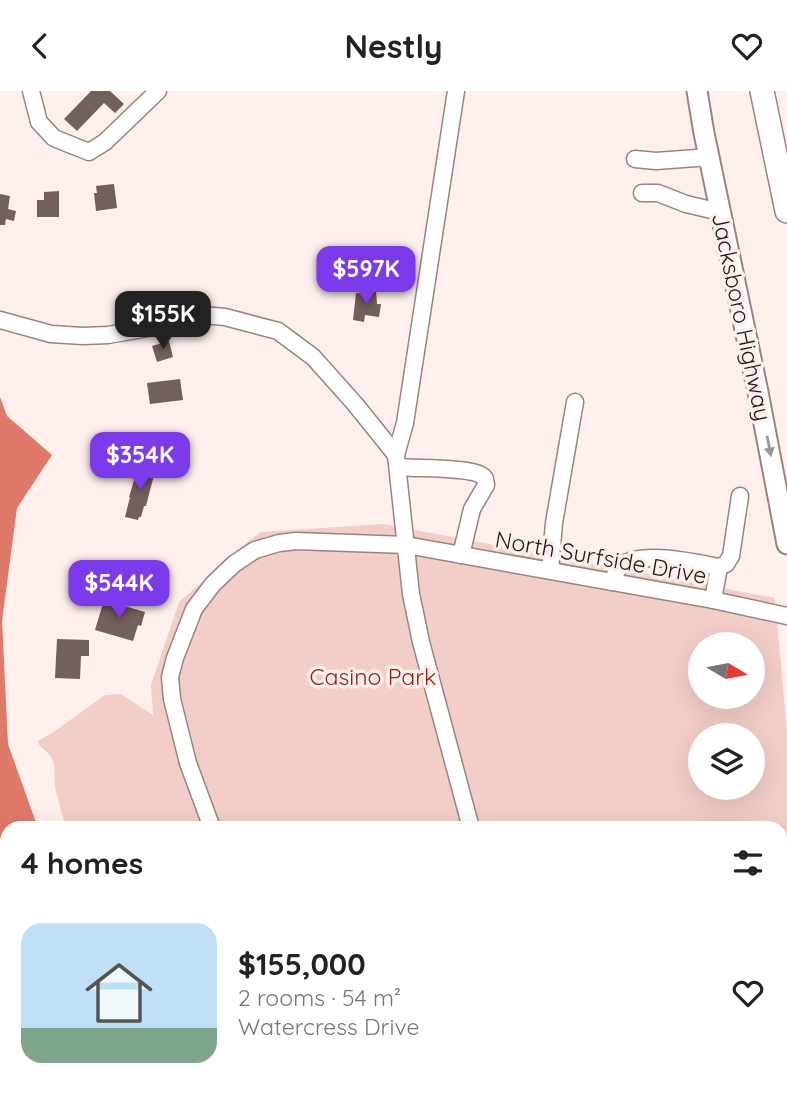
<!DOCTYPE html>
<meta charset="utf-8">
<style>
:root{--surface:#fff;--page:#f2f2f2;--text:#222;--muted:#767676;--accent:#7c3aed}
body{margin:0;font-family:Quicksand,sans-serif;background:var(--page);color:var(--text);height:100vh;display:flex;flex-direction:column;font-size:26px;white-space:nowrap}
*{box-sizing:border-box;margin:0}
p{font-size:23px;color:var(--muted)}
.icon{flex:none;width:38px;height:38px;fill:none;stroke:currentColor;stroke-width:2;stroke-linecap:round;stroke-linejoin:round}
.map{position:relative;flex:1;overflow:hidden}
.details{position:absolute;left:0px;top:730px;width:788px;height:275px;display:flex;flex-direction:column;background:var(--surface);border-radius:21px 21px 0 0;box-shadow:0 7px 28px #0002}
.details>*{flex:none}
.needle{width:46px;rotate:100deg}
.controls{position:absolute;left:688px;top:541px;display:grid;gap:14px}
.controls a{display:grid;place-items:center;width:77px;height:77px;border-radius:50%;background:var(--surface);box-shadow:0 7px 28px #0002;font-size:35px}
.price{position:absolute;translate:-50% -60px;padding:0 16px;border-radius:14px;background:var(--accent);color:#fff;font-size:23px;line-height:46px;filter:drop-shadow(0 2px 4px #0008)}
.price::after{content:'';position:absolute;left:50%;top:42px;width:21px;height:16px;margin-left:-10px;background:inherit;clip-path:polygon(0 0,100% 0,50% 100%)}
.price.current{background:#222;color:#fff}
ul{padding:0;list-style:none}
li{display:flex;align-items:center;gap:21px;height:175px;padding:0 21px}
li span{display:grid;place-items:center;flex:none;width:196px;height:140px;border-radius:21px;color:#555}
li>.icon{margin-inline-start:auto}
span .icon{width:84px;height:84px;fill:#fffc;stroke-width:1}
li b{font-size:30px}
h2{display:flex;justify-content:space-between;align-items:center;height:84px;padding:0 21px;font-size:30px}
header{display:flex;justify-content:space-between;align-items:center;height:91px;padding:0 21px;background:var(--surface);font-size:32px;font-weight:700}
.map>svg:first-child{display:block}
.green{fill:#f3cec8;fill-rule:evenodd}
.water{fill:#df7a6a}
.building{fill:#735f5b}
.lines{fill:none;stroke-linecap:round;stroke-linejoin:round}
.minor-casing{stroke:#9a8480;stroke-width:19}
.major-casing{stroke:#9a8480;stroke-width:23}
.highway-casing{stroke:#9a8480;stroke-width:26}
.minor{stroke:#fff;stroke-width:16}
.major{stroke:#fff;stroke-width:19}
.highway{stroke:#fff;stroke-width:23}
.oneway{fill:#9b9897}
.labels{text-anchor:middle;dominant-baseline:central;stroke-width:7;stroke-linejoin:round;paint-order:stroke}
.street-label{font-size:23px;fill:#211917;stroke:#fff0ed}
.park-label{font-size:23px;fill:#961b10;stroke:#fff0ed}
</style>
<header><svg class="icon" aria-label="back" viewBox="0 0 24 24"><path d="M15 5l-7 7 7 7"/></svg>Nestly<svg class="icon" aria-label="heart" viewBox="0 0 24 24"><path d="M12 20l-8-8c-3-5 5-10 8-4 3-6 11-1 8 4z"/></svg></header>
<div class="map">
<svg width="787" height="1004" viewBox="0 0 787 1004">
<rect width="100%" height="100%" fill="#fff0ed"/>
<path class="green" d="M383 433 775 507 787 641V1004H135L132 998H780V737H66L55 697 54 673 50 664 39 654 38 650 52 642 105 604 121 603 153 624 151 594 179 511 252 447 261 441ZM700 553H752V606H700ZM700 644H752V696H700Z"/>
<polygon class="water" points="0,306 7,325 52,364 17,417 2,530 8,653 38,737 7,737 7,998 94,998 101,1004 0,1004"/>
<g class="building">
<polygon points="91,0 110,0 124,13 115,22 104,12 77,40 64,28"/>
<polygon points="114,93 117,117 96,120 94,102 97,102 96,95"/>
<polygon points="59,100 59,126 37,126 37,109 44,109 44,101"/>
<polygon points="0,103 10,105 8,118 16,120 14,130 6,128 5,134 0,134"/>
<polygon points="365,199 376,200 377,213 381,213 379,226 365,224 364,231 353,229 356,202 364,203"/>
<polygon points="169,250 173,266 157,271 152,255"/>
<polygon points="180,288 183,309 150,313 147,292"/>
<polygon points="139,373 154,377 152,384 154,384 146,415 144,415 141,426 139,426 138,429 125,426 130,406 129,406"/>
<polygon points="104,509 145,521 141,535 138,534 133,550 95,539"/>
<polygon points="57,548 89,549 89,565 81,565 80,588 55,587"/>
</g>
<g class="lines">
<defs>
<g id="minor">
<polyline points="31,0 39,31 54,47 89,61 105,51 158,0"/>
<polyline points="635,68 656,70 710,66"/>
<polyline points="642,102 658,102 686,113 720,121"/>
<polyline points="0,229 51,243 83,245 108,244 148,237 170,229 203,224 225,226 278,240 313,266 355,313 396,364 411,503 421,551 471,737"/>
<polyline points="396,364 405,332 456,0"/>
<path d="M398 376C416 378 467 376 481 384 486 387 485 388 486 394L472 418 461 464"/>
<polyline points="550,479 554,432 575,311"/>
<path d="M612 491C614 487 616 479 620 476 637 458 697 472 719 476L726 473 731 465 740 405"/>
<polyline points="713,509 719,476"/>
<polyline points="212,737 188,672 172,608 170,586 175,567 194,518 213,493 234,473 255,459 279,452 296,450 406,454 713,509 787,525"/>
<polyline points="268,998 273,1004"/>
<polyline points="521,1004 522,998"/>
</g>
<polyline id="major" points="697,0 704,42 758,301 787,453"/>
<polyline id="highway" points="762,0 787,120"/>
</defs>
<use href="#minor" class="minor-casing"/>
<use href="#major" class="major-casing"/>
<use href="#highway" class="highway-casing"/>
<use href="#minor" class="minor"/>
<use href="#major" class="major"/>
<use href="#highway" class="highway"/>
</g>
<defs><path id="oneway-solid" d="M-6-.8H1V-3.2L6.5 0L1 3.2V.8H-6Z" transform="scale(1.75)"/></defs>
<use class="oneway" href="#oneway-solid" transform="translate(769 355) rotate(79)"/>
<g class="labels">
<g class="street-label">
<text transform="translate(742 226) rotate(78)">Jacksboro Highway</text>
<text transform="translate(601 466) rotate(10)">North Surfside Drive</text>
</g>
<g class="park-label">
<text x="373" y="585">Casino Park</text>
</g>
</g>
</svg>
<div class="controls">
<a><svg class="needle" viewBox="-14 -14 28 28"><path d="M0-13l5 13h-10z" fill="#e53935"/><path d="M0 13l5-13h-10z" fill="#767676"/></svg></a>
<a><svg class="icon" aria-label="layers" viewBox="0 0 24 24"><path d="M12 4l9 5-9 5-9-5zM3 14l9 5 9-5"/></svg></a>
</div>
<b class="price" style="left:366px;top:215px">$597K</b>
<b class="price current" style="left:163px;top:260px">$155K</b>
<b class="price" style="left:140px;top:401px">$354K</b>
<b class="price" style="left:119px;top:529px">$544K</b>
<section class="details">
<h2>4 homes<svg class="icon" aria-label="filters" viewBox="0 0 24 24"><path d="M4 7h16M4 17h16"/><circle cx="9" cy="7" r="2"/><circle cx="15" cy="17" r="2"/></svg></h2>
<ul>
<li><span style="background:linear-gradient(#bfe0f5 75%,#7fa58c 0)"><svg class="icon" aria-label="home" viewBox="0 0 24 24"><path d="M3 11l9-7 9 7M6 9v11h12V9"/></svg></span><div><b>$155,000</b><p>2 rooms · 54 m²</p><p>Watercress Drive</p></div><svg class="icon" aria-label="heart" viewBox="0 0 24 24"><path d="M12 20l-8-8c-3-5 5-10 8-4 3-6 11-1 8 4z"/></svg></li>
</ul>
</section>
</div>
